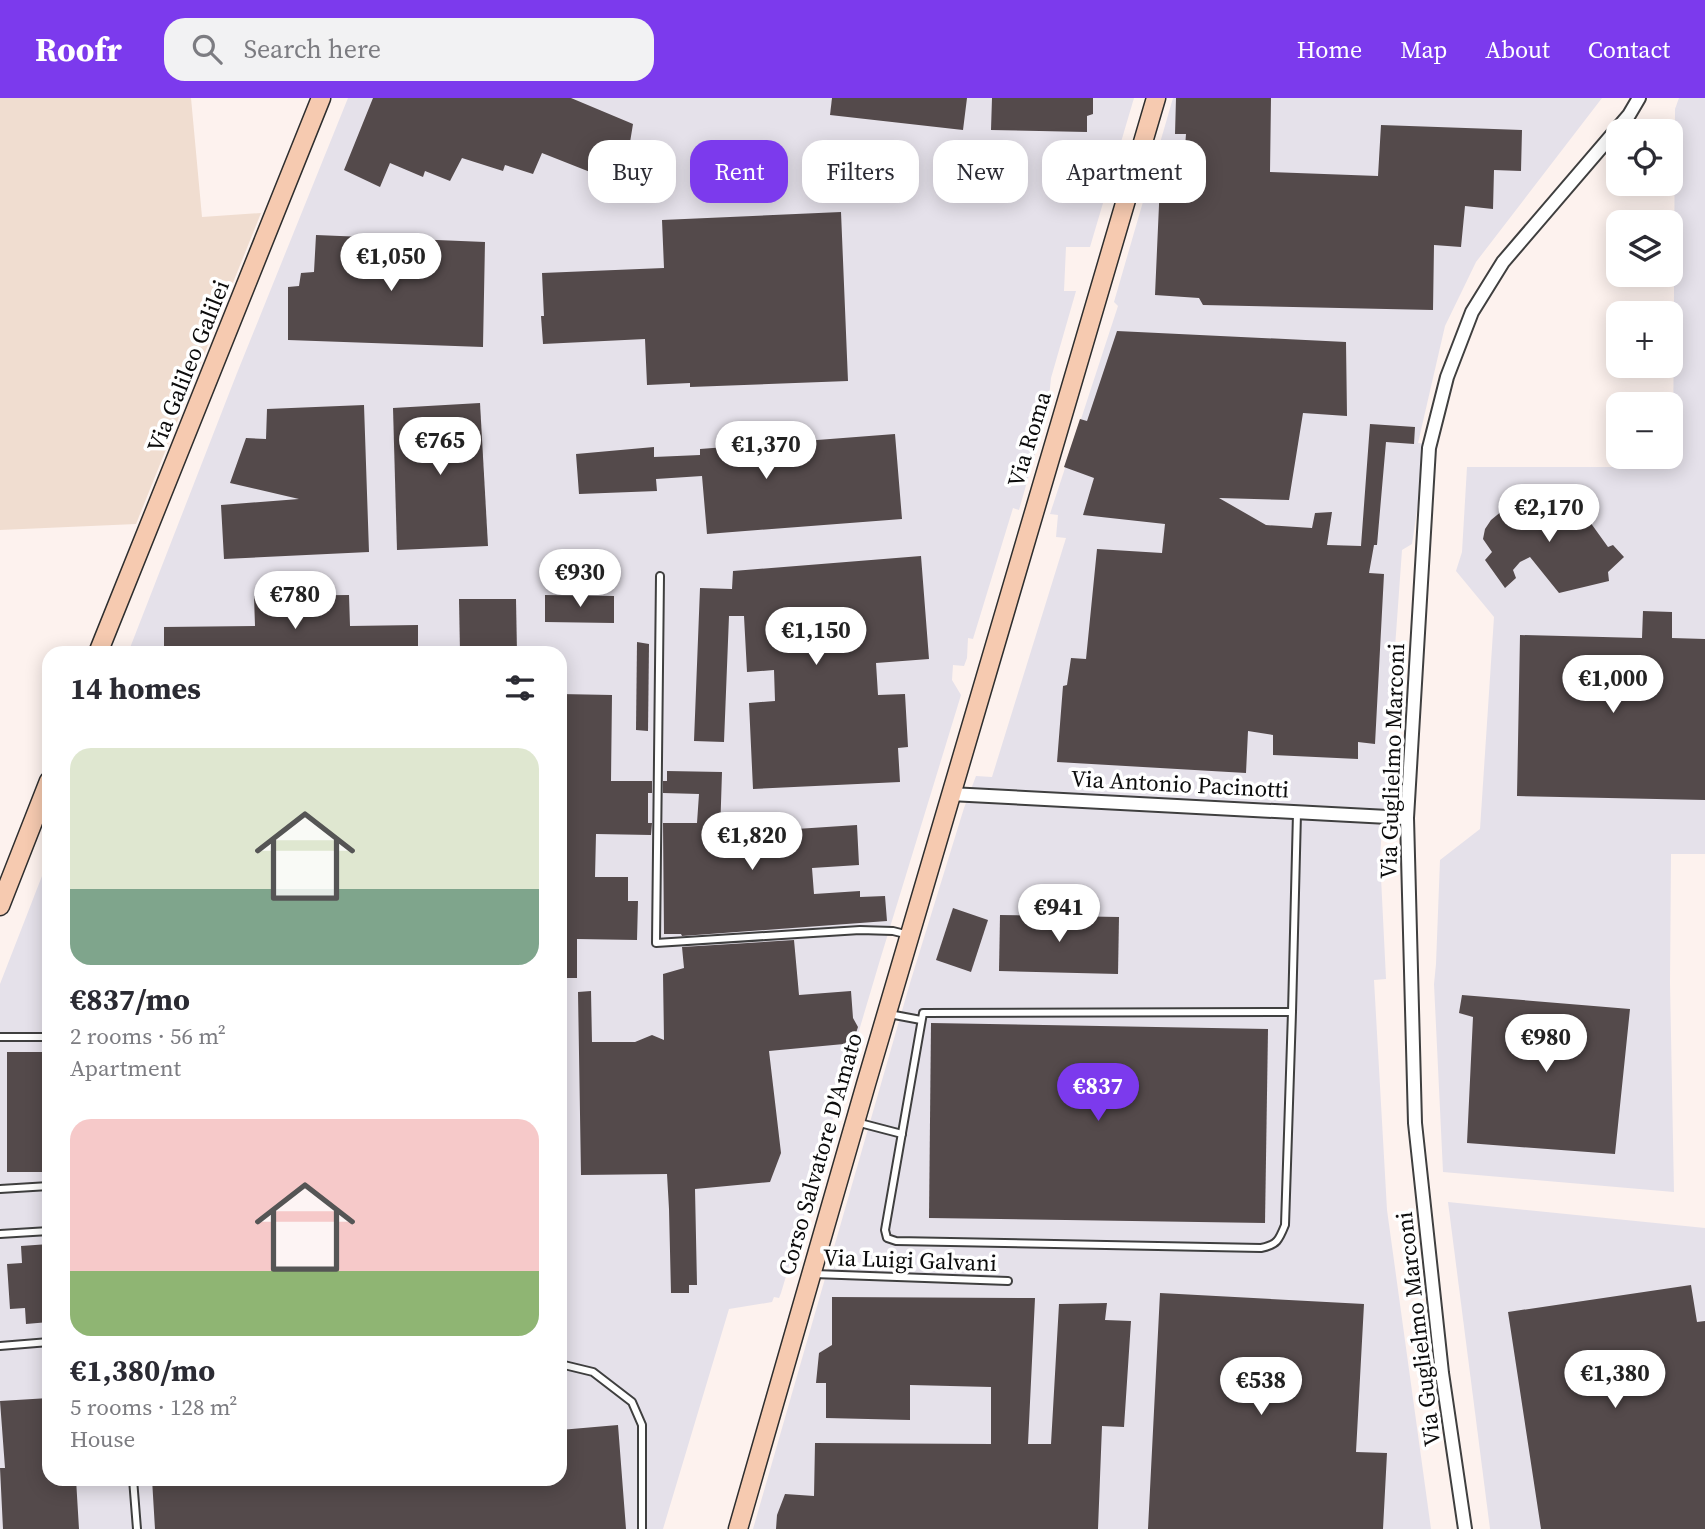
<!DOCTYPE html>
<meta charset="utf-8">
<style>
:root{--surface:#fff;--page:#f2f2f3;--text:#2b2b33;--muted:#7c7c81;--accent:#7c3aed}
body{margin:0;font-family:"Source Serif 4",serif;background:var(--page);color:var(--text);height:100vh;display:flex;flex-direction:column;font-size:26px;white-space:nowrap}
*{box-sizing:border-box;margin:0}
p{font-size:23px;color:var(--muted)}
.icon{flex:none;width:38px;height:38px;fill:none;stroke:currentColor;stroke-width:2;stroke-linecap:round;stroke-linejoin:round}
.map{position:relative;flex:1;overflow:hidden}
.side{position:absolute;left:42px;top:548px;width:525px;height:840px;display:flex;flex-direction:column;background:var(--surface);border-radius:21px;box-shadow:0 4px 18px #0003}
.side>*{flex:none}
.guide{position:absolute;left:588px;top:42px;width:665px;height:63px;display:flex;gap:14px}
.fabs{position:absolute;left:1606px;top:21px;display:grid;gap:14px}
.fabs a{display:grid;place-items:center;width:77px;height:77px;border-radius:14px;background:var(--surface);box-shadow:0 4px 18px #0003;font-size:35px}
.price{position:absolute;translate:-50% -60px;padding:0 16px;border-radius:24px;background:#fff;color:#222;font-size:23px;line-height:46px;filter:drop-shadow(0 2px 4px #0008)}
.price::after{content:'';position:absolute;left:50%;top:42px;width:21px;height:16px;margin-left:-10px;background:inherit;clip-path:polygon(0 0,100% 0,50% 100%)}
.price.on{background:var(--accent);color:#fff}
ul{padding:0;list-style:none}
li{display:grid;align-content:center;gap:14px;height:371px;padding:0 28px}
li span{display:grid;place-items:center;height:217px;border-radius:21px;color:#555}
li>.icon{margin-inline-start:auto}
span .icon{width:126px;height:126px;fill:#fffc;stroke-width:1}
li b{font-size:30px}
h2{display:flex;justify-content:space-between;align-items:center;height:84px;padding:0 28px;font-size:30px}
.chip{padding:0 24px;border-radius:21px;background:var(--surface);box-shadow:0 4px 18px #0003;font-size:24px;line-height:63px}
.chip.on{background:var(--accent);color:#fff}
header{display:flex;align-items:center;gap:42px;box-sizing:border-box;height:98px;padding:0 35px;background:var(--accent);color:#fff}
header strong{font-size:33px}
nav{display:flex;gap:38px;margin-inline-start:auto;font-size:24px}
.search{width:490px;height:63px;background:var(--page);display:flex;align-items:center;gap:18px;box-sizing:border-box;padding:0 24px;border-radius:21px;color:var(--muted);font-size:26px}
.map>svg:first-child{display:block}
.industrial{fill:#e5e1ea}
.farmland{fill:#f0ddd0}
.building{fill:#544a4b}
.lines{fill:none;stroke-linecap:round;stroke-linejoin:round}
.lane-casing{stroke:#3f3f3f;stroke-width:10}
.street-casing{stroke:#3f3f3f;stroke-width:16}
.secondary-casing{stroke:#2e2e2e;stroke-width:21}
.lane{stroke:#fff;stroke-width:6}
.street{stroke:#fff;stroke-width:12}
.secondary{stroke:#f6cab0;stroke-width:18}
.labels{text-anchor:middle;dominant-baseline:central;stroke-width:7;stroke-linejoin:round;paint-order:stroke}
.street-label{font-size:23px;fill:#0c0c0c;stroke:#fff}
</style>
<header>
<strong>Roofr</strong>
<div class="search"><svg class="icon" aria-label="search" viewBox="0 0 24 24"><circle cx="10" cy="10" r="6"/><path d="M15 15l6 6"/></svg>Search here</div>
<nav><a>Home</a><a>Map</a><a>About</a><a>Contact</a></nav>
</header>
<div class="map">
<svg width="1705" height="1431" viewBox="0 0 1705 1431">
<rect width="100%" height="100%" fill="#fdf2ee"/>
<g class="industrial">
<polygon points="348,0 1134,0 1090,149 1066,149 1064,193 1076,193 1051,280 1048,310 1019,412 1013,410 973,541 968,540 967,560 964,568 953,567 952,582 961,597 880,862 781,1195 779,1200 774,1199 772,1204 729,1211 663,1431 0,1431 0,886 49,760 49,1381 560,1381 560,555 128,555 237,275"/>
<polygon points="1173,0 1602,0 1476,164 1445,228 1418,345 1427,346 1412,446 1402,452 1380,759 1386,881 1374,882 1387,1112 1431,1431 753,1431 910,885 964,710 976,678 992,679 1066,440 1056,439 1058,417 1050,416 1118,208 1114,204"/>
<polygon points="1679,0 1705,0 1705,756 1671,756 1670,885 1674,1094 1443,1074 1434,886 1436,866 1440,762 1480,731 1494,519 1456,473 1462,454 1467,369 1673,369 1675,11"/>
<polygon points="1448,1104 1705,1130 1705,1431 1490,1431"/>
</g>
<polygon class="farmland" points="0,0 191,0 202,119 261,115 136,426 0,432"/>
<g class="building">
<polygon points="373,0 571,0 633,26 623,87 542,55 533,76 505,67 503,73 462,60 450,83 425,73 423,79 390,65 380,89 344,72"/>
<polygon points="832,0 967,0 963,32 830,17"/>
<polygon points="992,0 1093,0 1093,16 1087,18 1087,34 991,32"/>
<polygon points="1176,0 1271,0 1270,74 1378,78 1381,27 1522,32 1521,73 1494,72 1493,111 1465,108 1461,149 1434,147 1433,212 1203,207 1199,200 1155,197 1161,62 1184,63 1186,36 1175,36"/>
<polygon points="841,114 848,283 690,289 690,285 647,287 645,241 543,246 541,218 544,218 542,175 664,170 662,122"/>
<polygon points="316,137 485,144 483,249 288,242 288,189 299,188 301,175 314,174"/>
<polygon points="1117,233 1346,244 1347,318 1303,315 1289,402 1219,400 1266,427 1312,430 1315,415 1332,414 1327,447 1361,448 1370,326 1415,329 1414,346 1386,344 1377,447 1374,447 1369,475 1384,476 1375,646 1358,644 1358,661 1273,657 1273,637 1248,633 1246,675 1057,664 1063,588 1067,587 1071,560 1086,561 1097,451 1162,455 1165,426 1083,417 1094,380 1064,369 1080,321 1087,323"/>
<polygon points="480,305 488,448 397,452 393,310"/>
<polygon points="364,307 369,454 224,461 221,407 299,401 230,385 246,340 266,341 267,311"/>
<polygon points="895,336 902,421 707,436 702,378 656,381 657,393 579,396 576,356 654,349 654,359 700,357 700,351"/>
<polygon points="1540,397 1553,409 1563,401 1567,404 1572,399 1608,449 1613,447 1624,459 1608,474 1609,483 1559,495 1530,459 1520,464 1513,472 1516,480 1505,490 1485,462 1492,454 1483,441 1485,431 1491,422 1520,398"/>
<polygon points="921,458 929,561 876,565 878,597 905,596 908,649 898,650 900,684 753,691 749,605 775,603 774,572 747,574 744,518 729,518 724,644 694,643 700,490 732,491 733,473"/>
<polygon points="349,497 350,528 418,527 418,555 164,555 164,529 255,528 254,498"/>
<polygon points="545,497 614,498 614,525 545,524"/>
<polygon points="459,501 516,501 517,555 460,555"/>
<polygon points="1643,513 1672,514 1672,540 1705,541 1705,702 1517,698 1520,537 1642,540"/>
<polygon points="637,544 649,546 648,633 636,632"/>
<polygon points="560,596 612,597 611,683 652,683 652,695 648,695 648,725 652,725 651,737 596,736 595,779 628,779 628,803 638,803 637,842 577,841 577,880 560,880"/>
<polygon points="667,673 722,674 720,736 857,727 859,767 812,770 814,796 860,793 860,799 885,798 887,823 682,838 681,836 664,836 663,725 697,725 699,696 663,695 663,683 667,683"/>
<polygon points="953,810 988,822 971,874 936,862"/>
<polygon points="1000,817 1119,819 1118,876 999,873"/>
<polygon points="794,842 799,897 851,893 853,920 858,929 854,941 844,946 769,953 781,1055 770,1084 695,1091 697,1187 689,1187 689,1195 671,1195 669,1111 667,1076 581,1077 578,894 591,893 592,944 635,944 652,937 664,942 663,876 684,870 682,849"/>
<polygon points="1462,897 1630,911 1615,1056 1467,1045 1473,919 1459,915"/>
<polygon points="931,925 1268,931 1265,1125 929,1120"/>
<rect x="7" y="954" width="42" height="120"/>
<polygon points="49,1146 49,1224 26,1226 25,1210 10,1211 7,1166 22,1165 21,1148"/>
<polygon points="1691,1187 1697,1224 1705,1223 1705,1431 1541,1431 1508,1214"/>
<polygon points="1160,1195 1364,1206 1356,1354 1387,1355 1383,1431 1148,1431"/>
<polygon points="832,1199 1035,1200 1028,1346 1051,1346 1059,1206 1107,1205 1105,1222 1131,1223 1124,1329 1102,1328 1098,1431 776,1431 777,1417 785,1396 814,1398 815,1345 991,1346 991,1289 910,1287 910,1322 826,1320 826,1285 816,1285 819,1255 832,1247"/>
<polygon points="49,1300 49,1381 76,1381 79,1431 3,1431 0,1370 5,1370 0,1303"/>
<polygon points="618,1327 626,1431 155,1431 152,1381 560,1381 560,1332"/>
</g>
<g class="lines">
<defs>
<g id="lane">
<polyline points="660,478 656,845 860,832 893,833 909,837"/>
<path d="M1292 914 1285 1127C1279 1142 1277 1147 1261 1150L896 1143 887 1140 885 1132 923 915 1292 914 1297 715"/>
<polyline points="889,916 921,922"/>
<polyline points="0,939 49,939"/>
<polyline points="856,1024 902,1036"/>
<polyline points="0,1091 49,1088"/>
<polyline points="0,1136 49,1133"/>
<polyline points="814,1176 1008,1183"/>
<polyline points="0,1248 49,1244"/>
<polyline points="560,1266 593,1274 632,1304 642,1327 642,1431"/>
<polyline points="133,1381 137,1431"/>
</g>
<g id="street">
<polyline points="950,696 1407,720"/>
<polyline points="1465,1431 1442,1275 1415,1025 1407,720 1429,350 1447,279 1472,214 1503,164 1629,17 1639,0"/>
</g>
<g id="secondary">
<polyline points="98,555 321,0"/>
<polyline points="0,808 49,683"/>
<path d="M738 1431C874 953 1015 476 1156 0"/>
</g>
</defs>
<use href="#lane" class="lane-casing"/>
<use href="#street" class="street-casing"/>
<use href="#secondary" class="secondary-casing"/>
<use href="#lane" class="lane"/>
<use href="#street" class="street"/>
<use href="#secondary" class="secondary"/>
</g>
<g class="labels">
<g class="street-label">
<text transform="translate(188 268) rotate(-68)">Via Galileo Galilei</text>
<text transform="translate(1029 341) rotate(-73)">Via Roma</text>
<text transform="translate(1392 663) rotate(-88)">Via Guglielmo Marconi</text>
<text transform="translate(1180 686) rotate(3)">Via Antonio Pacinotti</text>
<text transform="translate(820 1056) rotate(-74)">Corso Salvatore D'Amato</text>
<text transform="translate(910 1162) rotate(2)">Via Luigi Galvani</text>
<text transform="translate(1418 1231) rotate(-97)">Via Guglielmo Marconi</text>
</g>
</g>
</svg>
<div class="fabs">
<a><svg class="icon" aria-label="locate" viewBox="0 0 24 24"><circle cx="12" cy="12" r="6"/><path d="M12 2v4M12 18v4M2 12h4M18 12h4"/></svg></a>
<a><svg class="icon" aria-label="layers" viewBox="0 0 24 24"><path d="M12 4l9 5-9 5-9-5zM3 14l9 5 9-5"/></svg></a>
<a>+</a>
<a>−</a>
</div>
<b class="price" style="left:391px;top:195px">€1,050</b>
<b class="price" style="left:440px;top:379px">€765</b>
<b class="price" style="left:766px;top:383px">€1,370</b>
<b class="price" style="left:1549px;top:446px">€2,170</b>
<b class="price" style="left:580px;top:511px">€930</b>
<b class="price" style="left:295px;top:533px">€780</b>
<b class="price" style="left:816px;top:569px">€1,150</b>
<b class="price" style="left:1613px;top:617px">€1,000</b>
<b class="price" style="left:752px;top:774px">€1,820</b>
<b class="price" style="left:1059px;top:846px">€941</b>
<b class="price" style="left:1546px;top:976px">€980</b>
<b class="price on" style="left:1098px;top:1025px">€837</b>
<b class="price" style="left:1615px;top:1312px">€1,380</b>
<b class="price" style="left:1261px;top:1319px">€538</b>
<div class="guide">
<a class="chip">Buy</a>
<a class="chip on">Rent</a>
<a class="chip">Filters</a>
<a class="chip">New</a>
<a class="chip">Apartment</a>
</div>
<section class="side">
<h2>14 homes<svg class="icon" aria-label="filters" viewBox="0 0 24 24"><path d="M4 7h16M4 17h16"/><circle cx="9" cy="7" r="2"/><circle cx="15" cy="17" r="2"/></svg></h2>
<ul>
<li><span style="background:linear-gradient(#dfe7d0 65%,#7fa58c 0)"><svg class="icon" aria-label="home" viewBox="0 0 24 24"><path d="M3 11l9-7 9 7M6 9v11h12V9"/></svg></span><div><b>€837/mo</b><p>2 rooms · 56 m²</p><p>Apartment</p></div></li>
<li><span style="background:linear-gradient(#f6c9c9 70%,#8fb573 0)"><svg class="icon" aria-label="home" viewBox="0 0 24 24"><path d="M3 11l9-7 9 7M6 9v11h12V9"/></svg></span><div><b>€1,380/mo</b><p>5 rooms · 128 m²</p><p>House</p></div></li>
</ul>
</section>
</div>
